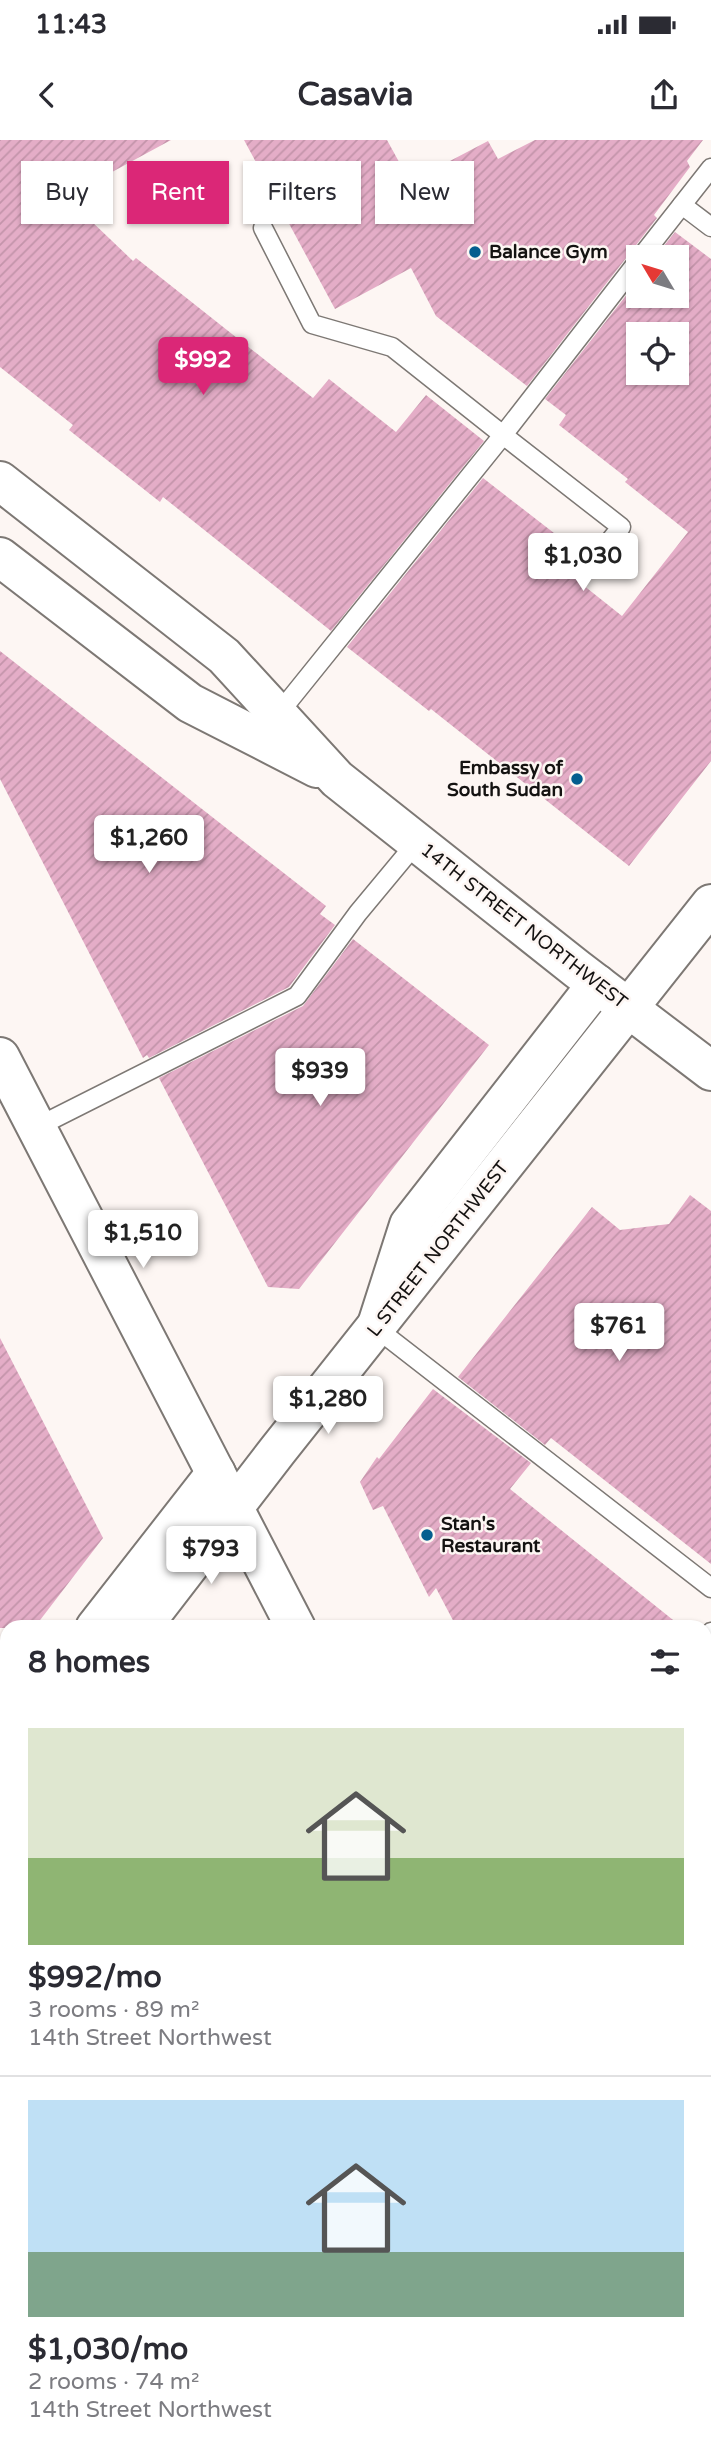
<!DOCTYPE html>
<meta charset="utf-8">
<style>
:root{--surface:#fff;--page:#f7f7f7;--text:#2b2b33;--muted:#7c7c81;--line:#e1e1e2;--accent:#db2777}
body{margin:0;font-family:"Varela Round",sans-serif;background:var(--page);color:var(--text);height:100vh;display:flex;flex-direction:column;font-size:26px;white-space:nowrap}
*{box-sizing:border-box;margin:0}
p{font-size:23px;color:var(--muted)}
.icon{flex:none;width:38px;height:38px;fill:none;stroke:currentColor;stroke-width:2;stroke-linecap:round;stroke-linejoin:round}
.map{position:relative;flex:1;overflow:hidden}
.sheet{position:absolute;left:0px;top:1480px;width:712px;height:842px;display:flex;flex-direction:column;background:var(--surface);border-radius:21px 21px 0 0;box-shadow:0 2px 5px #0004}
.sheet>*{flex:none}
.banner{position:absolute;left:21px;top:21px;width:670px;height:63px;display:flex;gap:14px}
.needle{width:46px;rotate:308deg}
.tools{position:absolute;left:626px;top:105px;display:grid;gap:14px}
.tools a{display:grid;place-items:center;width:63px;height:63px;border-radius:0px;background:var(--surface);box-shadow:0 2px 5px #0004;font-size:35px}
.price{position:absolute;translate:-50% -60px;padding:0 16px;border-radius:7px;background:#fff;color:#222;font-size:23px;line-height:46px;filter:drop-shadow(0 2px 4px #0008)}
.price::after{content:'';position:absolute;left:50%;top:42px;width:21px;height:16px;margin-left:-10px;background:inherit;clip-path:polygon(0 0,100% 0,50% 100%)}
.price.current{background:var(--accent);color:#fff}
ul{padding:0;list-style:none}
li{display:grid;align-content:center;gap:14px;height:371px;padding:0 28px}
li+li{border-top:2px solid var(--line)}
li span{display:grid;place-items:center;height:217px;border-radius:0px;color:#555}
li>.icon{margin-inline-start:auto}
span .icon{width:126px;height:126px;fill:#fffc;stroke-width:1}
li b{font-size:30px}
h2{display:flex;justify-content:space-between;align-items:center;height:84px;padding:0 28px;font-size:30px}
.chip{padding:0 24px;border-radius:0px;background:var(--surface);box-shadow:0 2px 5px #0004;font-size:24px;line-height:63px}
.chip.current{background:var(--accent);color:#fff}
.status{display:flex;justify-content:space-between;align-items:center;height:49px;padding:0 35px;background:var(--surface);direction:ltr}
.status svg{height:19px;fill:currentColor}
header{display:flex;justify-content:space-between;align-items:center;height:91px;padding:0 28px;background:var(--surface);font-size:32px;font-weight:800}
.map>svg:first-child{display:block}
.building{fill:url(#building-hatch);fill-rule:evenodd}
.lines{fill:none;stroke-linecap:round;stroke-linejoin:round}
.service-casing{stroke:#7d7874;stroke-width:21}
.tertiary-casing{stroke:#7d7874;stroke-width:42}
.secondary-casing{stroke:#7d7874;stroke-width:42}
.primary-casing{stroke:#7d7874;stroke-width:42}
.trunk-casing{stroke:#7d7874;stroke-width:42}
.service{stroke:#fff;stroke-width:18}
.tertiary{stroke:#fff;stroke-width:38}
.secondary{stroke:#fff;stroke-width:38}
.primary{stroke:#fff;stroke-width:38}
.trunk{stroke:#fff;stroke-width:38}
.poi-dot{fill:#045e8f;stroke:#fdf6f3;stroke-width:2.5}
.labels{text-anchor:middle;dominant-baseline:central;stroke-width:5;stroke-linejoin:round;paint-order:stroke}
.poi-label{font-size:19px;font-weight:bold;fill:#141211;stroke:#fdf6f3;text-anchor:start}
.street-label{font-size:19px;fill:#141211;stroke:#fdf6f3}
</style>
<div class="status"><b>11:43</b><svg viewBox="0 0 49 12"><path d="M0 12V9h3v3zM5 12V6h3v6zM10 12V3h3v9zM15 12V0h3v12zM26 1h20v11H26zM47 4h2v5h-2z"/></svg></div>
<header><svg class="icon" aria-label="back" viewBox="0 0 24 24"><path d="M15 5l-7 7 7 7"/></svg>Casavia<svg class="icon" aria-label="share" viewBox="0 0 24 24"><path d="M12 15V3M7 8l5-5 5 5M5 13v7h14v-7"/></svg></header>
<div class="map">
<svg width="711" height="2322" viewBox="0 0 711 2322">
<defs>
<pattern id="building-hatch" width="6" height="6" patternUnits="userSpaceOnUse" patternTransform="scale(1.75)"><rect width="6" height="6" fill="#e4adc7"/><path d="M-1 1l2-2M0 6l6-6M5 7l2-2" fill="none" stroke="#c394aa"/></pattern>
</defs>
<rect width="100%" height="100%" fill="#fdf6f3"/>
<g class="building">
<polygon points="0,0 171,0 66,57 133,121 136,118 313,258 329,239 396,292 426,255 484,301 331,491 163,357 160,362 69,290 73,285 0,227"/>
<polygon points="244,0 387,0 410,42 488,1 498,19 535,0 703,0 687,21 690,27 654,75 657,78 527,246 436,176 411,128 335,169"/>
<path d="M675 92 711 119V621L629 726 431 569 429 571 347 507 483 338 563 400 549 418 622 476 688 392 625 342 628 339 559 285 566 275 545 259 639 139V156H677V117H655ZM639 194H677V233H639Z"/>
<polygon points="0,511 326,766 320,774 335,785 289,847 149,918 147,915 143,918 0,639"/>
<polygon points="353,799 489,905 299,1149 268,1147 159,938 303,866"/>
<polygon points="690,1055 711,1071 711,1424 551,1298 545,1305 458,1237 592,1067 620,1090 669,1084"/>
<polygon points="0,1198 103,1398 34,1488 0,1488"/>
<polygon points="433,1249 531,1323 510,1349 683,1488 457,1488 436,1448 429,1457 383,1366 373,1370 360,1342 377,1317 379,1319"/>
</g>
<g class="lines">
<defs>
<g id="service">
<polyline points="682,65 711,87"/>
<polyline points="263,88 312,184 392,207 503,295 639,120"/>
<polyline points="641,117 711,28"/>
<polyline points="279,573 503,295 621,387 594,421"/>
<polyline points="35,988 297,856 358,773 417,702"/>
<polyline points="376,1188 711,1448"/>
<polyline points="705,1499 711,1492"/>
<polyline points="0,1527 7,1532"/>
<polyline points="0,1801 7,1807"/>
</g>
<g id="tertiary">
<polyline points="0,917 296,1488"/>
<polyline points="95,1488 216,1333"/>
<polyline points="0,1653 7,1633"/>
<polyline points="705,2073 711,2066"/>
<polyline points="705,2142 711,2146"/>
<polyline points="511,2322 516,2315"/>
</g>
<g id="secondary">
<polyline points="141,1488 278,1310 711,764"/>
<polyline points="0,1668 7,1659"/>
<polyline points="0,2274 7,2280"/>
<polyline points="53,2315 62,2322"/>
</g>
<g id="primary">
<polyline points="0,341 224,516 337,639 577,829 711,931"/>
<polyline points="0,417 190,563 317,628"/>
<polyline points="376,1188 409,1085 597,844"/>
</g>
<g id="trunk">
<polyline points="705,2201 711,2194"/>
<polyline points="610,2322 615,2315"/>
</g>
</defs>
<use href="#service" class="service-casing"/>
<use href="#tertiary" class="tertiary-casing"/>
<use href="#secondary" class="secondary-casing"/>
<use href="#primary" class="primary-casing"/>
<use href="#trunk" class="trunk-casing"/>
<use href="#service" class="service"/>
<use href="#tertiary" class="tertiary"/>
<use href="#secondary" class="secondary"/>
<use href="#primary" class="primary"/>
<use href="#trunk" class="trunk"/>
</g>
<g class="poi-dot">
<circle cx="475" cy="112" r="7"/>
<circle cx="577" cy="639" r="7"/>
<circle cx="427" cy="1395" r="7"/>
</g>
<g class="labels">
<g class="poi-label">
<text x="489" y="112">Balance Gym</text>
<text x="563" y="628" text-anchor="end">Embassy of<tspan x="563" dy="22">South Sudan</tspan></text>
<text x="441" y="1384">Stan's<tspan x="441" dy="22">Restaurant</tspan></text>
</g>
<g class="street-label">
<text transform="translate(524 786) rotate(38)">14TH STREET NORTHWEST</text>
<text transform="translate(438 1109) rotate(-52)">L STREET NORTHWEST</text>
</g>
</g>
</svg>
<div class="tools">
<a><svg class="needle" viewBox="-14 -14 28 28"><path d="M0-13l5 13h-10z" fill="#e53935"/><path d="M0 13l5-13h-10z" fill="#7c7c81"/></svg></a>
<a><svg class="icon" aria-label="locate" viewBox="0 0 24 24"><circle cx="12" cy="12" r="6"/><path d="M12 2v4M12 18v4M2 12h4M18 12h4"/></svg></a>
</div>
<b class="price current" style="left:203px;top:257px">$992</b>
<b class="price" style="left:583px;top:453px">$1,030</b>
<b class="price" style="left:149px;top:735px">$1,260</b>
<b class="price" style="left:320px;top:968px">$939</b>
<b class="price" style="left:143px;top:1130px">$1,510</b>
<b class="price" style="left:619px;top:1223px">$761</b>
<b class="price" style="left:328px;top:1296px">$1,280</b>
<b class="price" style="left:211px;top:1446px">$793</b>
<div class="banner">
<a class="chip">Buy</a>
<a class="chip current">Rent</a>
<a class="chip">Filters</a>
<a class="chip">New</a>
</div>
<section class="sheet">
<h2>8 homes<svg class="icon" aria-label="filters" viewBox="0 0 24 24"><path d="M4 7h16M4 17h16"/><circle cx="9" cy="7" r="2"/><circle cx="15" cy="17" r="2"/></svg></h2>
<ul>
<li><span style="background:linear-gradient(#dfe7d0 60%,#8fb573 0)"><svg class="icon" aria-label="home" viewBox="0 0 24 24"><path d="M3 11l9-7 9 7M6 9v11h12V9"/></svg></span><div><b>$992/mo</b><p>3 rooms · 89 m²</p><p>14th Street Northwest</p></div></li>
<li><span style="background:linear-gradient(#bfe0f5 70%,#7fa58c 0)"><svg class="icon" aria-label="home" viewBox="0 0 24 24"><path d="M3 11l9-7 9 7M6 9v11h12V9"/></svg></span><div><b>$1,030/mo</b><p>2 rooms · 74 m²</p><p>14th Street Northwest</p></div></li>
</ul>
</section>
</div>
